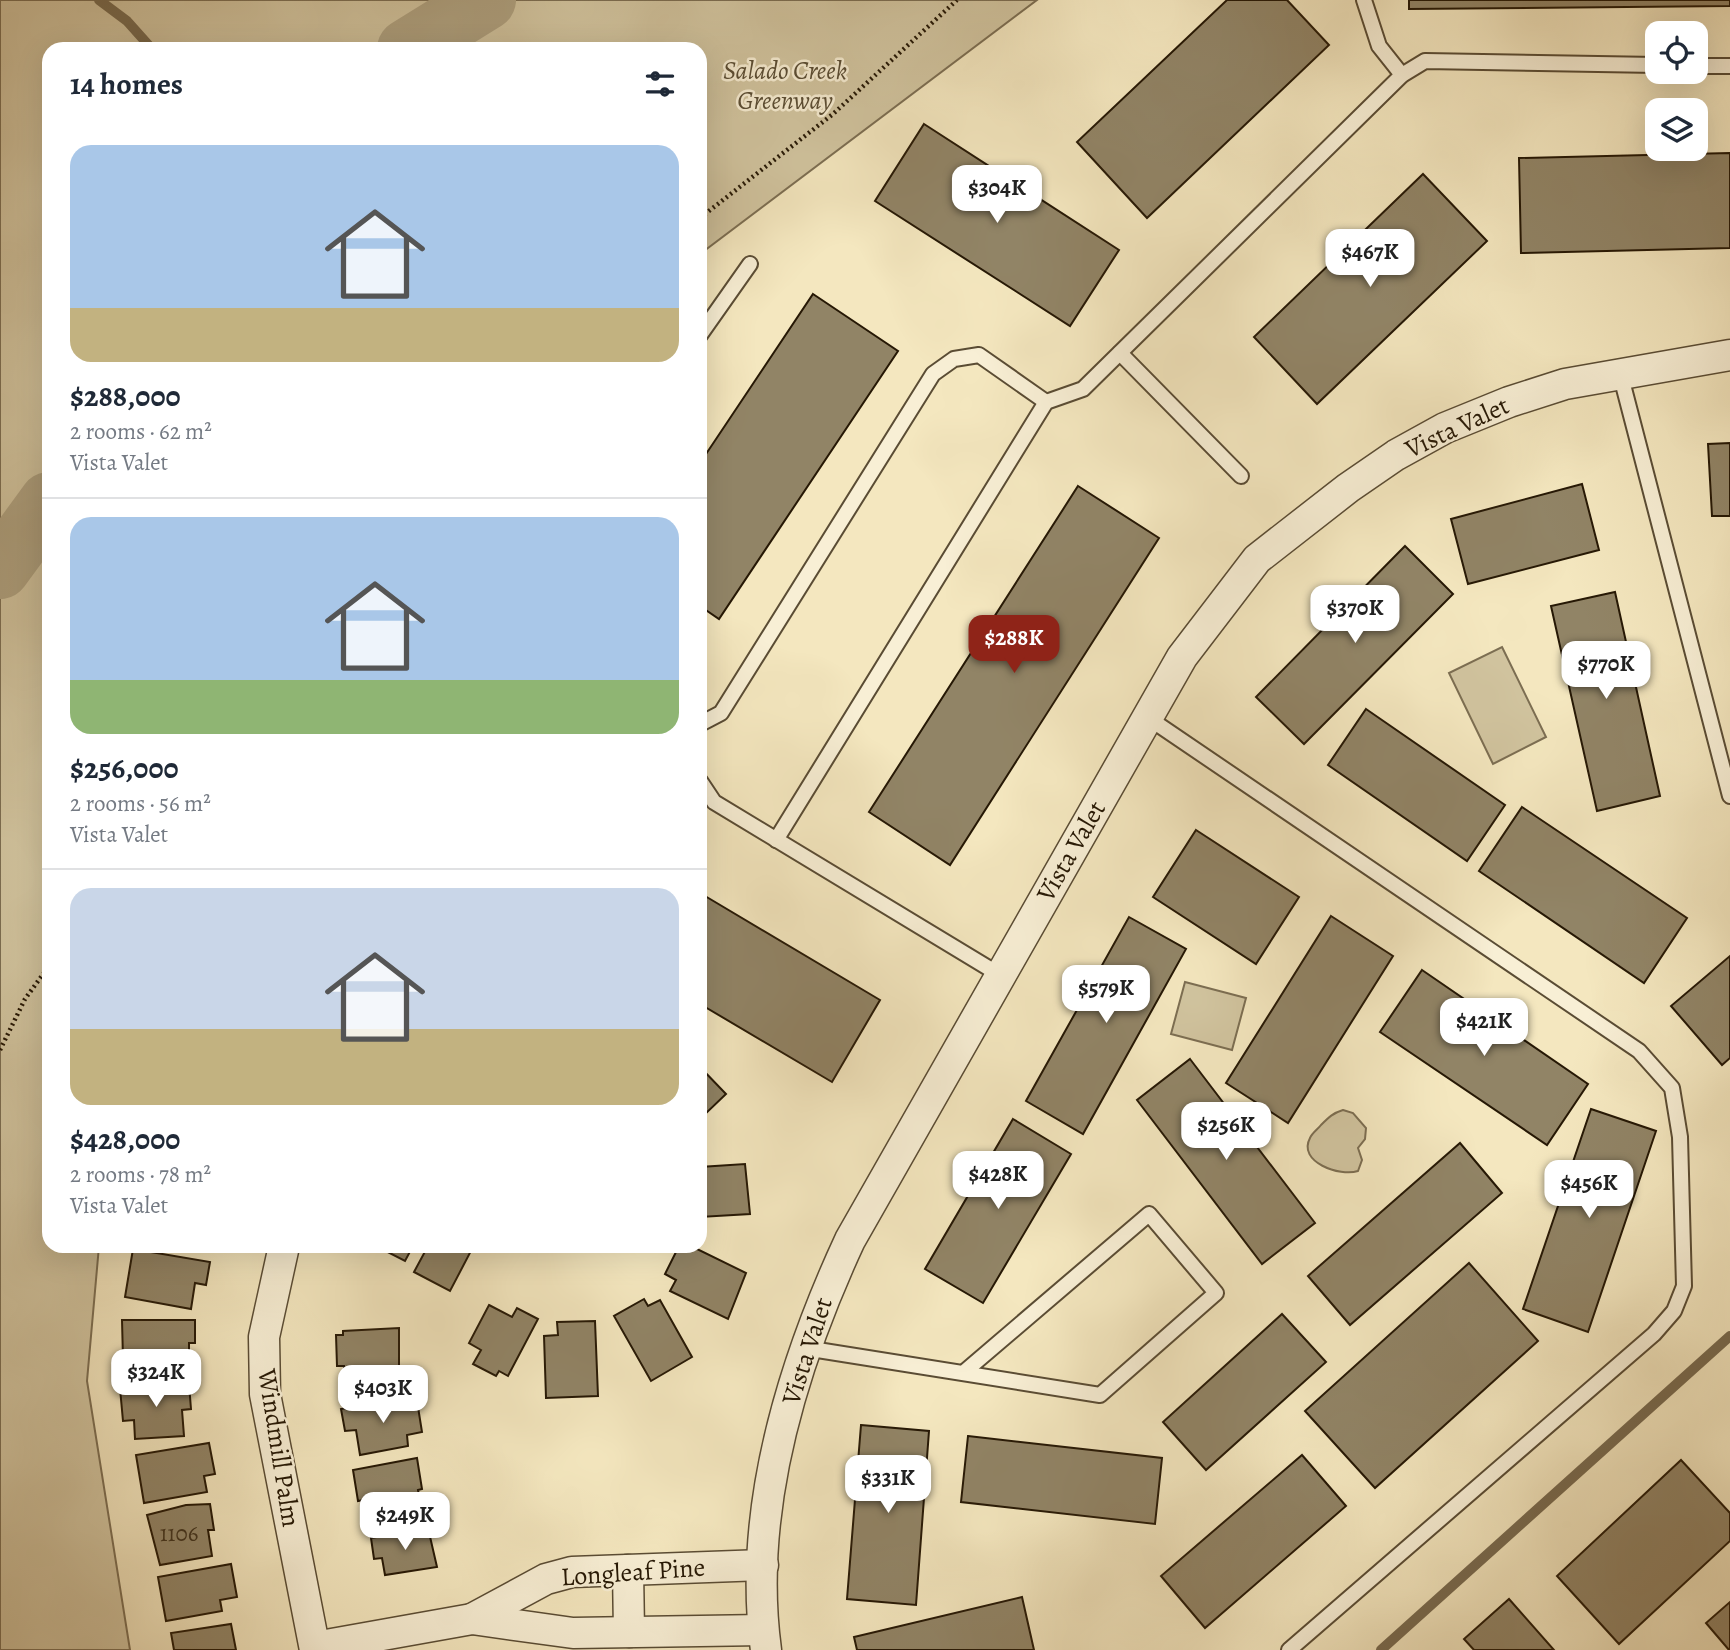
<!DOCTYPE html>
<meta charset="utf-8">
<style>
:root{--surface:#fff;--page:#f6f6f7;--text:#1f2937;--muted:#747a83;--line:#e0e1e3;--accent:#8f2418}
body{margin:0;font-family:Alegreya,serif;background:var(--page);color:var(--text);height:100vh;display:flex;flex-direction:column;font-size:26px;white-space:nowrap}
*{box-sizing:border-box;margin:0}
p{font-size:23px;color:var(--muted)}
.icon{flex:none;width:38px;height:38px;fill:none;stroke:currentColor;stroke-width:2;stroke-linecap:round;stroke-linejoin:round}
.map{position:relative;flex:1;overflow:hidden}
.drawer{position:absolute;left:42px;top:42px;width:665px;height:1211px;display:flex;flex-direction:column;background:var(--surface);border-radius:21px;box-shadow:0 7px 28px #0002}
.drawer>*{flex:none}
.tools{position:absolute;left:1645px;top:21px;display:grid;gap:14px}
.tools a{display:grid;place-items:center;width:63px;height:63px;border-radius:14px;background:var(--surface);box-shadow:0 7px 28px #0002;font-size:35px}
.price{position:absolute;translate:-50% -60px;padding:0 16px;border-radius:14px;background:#fff;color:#222;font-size:23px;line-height:46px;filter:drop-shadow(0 2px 4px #0008)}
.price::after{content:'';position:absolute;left:50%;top:42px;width:21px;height:16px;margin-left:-10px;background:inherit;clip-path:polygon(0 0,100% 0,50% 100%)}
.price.selected{background:var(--accent);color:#fff}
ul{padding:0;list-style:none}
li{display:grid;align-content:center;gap:14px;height:371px;padding:0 28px}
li+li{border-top:2px solid var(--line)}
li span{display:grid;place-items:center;height:217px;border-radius:21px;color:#555}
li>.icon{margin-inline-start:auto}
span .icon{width:126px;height:126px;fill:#fffc;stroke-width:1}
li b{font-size:30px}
h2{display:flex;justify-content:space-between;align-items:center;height:84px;padding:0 28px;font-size:30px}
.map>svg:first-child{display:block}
.green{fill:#d1c49f;stroke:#7c6e52;stroke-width:2}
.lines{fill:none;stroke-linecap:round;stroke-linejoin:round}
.stream{stroke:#786a4f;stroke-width:10}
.river{stroke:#aea180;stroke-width:60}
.building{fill:#918466;stroke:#261805;stroke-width:2}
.service-casing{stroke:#5a4c34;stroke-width:18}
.minor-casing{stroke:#5a4c34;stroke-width:33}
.path{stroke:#261805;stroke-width:4.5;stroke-dasharray:2 3.5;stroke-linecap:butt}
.service{stroke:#f8efd5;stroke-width:14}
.minor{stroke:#f8efd5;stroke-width:30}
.labels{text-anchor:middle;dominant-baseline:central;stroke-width:5;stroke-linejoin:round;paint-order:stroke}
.number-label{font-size:23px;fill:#41331d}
.park-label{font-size:26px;font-style:italic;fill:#594c33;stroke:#f8efd5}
.street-label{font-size:26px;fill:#261805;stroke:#f8efd5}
</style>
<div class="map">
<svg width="1730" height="1650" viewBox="0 0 1730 1650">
<rect width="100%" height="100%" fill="#f4e7bf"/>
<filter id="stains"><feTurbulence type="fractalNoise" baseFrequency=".00286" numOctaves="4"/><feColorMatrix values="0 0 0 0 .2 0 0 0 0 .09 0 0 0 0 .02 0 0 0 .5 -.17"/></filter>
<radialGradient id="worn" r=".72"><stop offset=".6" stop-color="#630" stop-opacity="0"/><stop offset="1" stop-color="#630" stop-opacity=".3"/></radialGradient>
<g class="green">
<polygon points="0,0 1037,0 700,254 700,49 49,49 49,1246 99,1246 87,1381 130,1650 0,1650"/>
<polygon points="1502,647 1546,737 1493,764 1449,673"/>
<polygon points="1185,982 1246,998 1232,1050 1171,1034"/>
<path d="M1343 1110 1353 1113 1366 1128 1365 1139 1358 1148 1362 1160 1358 1171C1340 1177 1297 1162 1310 1138 1312 1133 1318 1129 1321 1125 1329 1117 1333 1113 1343 1110Z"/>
</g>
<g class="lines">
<g class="stream">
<polyline points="99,0 127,21 152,49"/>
<polyline points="1381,1650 1730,1336"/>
</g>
<g class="river">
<polyline points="407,49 486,0"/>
<polyline points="0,569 49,502"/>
</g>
</g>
<g class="building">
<polygon points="1227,0 1287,0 1329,45 1147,218 1077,142"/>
<polygon points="1409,0 1730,0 1730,6 1409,9"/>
<polygon points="924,124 1119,250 1070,326 875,201"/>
<polygon points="1730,153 1730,248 1521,253 1519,158"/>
<polygon points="1423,174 1487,241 1317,404 1254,337"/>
<polygon points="813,294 898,351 719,619 700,606 700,463"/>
<polygon points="1730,443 1730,516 1712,516 1708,444"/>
<polygon points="1582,484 1599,550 1468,584 1451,519"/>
<polygon points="1078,486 1159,538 950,865 869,812"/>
<polygon points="1405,546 1453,594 1304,744 1256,697"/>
<polygon points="1615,592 1660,796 1597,811 1551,606"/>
<polygon points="1366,709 1505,805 1467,861 1328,765"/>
<polygon points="1522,807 1687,918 1644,983 1479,871"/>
<polygon points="1196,830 1299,897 1256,964 1153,897"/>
<polygon points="700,893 880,1000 832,1082 700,1004"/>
<polygon points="1331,916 1393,956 1288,1123 1226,1083"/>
<polygon points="1129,917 1186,949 1083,1134 1026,1101"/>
<polygon points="1730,956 1730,1058 1722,1065 1671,1006"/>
<polygon points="1422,970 1588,1084 1547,1145 1380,1032"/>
<polygon points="1190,1059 1315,1223 1262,1264 1137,1100"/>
<polygon points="700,1067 726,1094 700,1119"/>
<polygon points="1591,1109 1656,1131 1588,1332 1523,1309"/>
<polygon points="1013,1119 1071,1154 983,1303 925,1269"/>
<polygon points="1460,1143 1502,1193 1350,1325 1308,1276"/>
<polygon points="745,1164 750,1214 700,1217 700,1167"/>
<polygon points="376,1246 413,1246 405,1261"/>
<polygon points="428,1246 473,1247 450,1291 414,1272"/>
<polygon points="679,1246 691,1246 746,1273 728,1319 670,1291 676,1280 665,1274"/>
<polygon points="133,1249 210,1262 206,1285 195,1283 191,1309 125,1297"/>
<polygon points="1469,1263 1538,1341 1375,1488 1305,1411"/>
<polygon points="644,1299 648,1306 660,1300 692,1357 651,1381 614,1316"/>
<polygon points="489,1305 512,1317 517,1308 538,1319 508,1376 499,1371 496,1376 473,1364 481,1350 469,1343"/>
<polygon points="1282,1314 1326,1362 1206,1470 1163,1422"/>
<polygon points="122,1320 195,1320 195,1343 189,1343 189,1369 135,1369 136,1359 123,1359"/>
<polygon points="595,1321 598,1396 546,1398 544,1336 558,1335 557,1322"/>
<polygon points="399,1328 399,1380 344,1381 344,1366 337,1366 336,1335 343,1335 343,1331"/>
<polygon points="166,1382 166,1385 189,1384 191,1409 182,1410 184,1436 135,1439 134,1420 123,1421 120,1388"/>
<polygon points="409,1397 411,1408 418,1407 422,1432 407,1435 408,1446 360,1455 356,1430 345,1431 341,1409"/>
<polygon points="861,1425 929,1431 916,1605 847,1599"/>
<polygon points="968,1436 1162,1458 1155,1524 961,1502"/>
<polygon points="209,1443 215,1474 204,1476 207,1492 144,1503 136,1455"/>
<polygon points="1302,1455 1346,1506 1205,1628 1161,1576"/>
<polygon points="417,1458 422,1489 418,1490 422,1509 367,1519 364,1500 358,1501 353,1470"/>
<polygon points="1681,1460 1730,1513 1730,1541 1619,1644 1557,1576"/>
<polygon points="210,1504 214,1530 208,1530 212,1556 160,1565 147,1515 186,1505"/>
<polygon points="428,1528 437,1567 385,1575 382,1558 374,1559 371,1538"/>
<polygon points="231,1564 237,1597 220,1600 222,1611 166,1621 158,1577"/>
<polygon points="1022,1597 1034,1650 857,1650 854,1637"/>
<polygon points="1509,1599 1554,1650 1474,1650 1464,1639"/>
<polygon points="1730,1602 1730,1650 1729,1650 1706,1623"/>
<polygon points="231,1624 236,1650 174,1650 171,1633"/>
</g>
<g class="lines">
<defs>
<g id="service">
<polyline points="1364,0 1379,46 1402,75"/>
<polyline points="1696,66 1730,66"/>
<polyline points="700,335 750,264"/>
<polyline points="1120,353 1241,476"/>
<polyline points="1620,373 1730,796"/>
<polyline points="1147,717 1639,1051 1672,1088 1680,1137 1684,1286 1674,1311 1654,1334 1289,1650"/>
<polyline points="700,724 721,713 933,374 954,359 979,355 1046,402"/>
<polyline points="700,781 714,802 1000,975"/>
<polyline points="776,840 1046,402 1083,389 1402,75 1425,61 1657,65"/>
<polyline points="805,1348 1100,1395 1216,1293 1149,1214 963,1373"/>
</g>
<g id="minor">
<polyline points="284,1246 264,1337 265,1394 315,1650"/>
<polyline points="628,1570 629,1632"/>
<polyline points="472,1619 546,1579 572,1572 763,1565"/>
<polyline points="315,1647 472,1619 573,1633 763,1630"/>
<path d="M766 1650C747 1510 792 1365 850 1240L1182 657 1257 559 1348 488 1396 455 1445 428 1509 402 1565 384 1730 355"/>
</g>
</defs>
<use href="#service" class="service-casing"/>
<use href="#minor" class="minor-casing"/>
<g class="path">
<polyline points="700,218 833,114 957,0"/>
<polyline points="0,1050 25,999 49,966"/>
</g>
<use href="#service" class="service"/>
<use href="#minor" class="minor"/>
</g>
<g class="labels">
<g class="number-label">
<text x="179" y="1533">1106</text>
</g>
<g class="park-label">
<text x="785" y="70">Salado Creek<tspan x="785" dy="30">Greenway</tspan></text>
</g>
<g class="street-label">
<text transform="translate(1457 427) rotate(-25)">Vista Valet</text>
<text transform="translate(1071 851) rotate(-60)">Vista Valet</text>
<text transform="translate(807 1351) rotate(-72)">Vista Valet</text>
<text transform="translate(279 1448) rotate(81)">Windmill Palm</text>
<text transform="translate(633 1572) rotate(-4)">Longleaf Pine</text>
</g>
</g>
<rect width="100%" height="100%" filter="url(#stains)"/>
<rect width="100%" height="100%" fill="url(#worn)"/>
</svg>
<div class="tools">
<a><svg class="icon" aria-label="locate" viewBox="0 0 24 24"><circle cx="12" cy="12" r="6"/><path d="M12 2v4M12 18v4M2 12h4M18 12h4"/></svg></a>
<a><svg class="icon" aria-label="layers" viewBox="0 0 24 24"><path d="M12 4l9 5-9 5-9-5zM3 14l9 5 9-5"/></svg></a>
</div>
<b class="price" style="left:997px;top:225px">$304K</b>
<b class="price" style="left:1370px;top:289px">$467K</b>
<b class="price" style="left:1355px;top:645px">$370K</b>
<b class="price selected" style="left:1014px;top:675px">$288K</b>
<b class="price" style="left:1606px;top:701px">$770K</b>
<b class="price" style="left:1106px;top:1025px">$579K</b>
<b class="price" style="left:1484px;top:1058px">$421K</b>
<b class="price" style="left:1226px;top:1162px">$256K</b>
<b class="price" style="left:998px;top:1211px">$428K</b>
<b class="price" style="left:1589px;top:1220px">$456K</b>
<b class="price" style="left:156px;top:1409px">$324K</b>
<b class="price" style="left:383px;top:1425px">$403K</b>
<b class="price" style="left:888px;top:1515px">$331K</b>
<b class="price" style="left:405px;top:1552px">$249K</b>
<section class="drawer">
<h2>14 homes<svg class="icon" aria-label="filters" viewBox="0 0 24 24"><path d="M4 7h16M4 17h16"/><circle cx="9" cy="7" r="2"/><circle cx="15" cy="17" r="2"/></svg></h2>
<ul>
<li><span style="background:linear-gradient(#a9c7e8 75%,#c2b280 0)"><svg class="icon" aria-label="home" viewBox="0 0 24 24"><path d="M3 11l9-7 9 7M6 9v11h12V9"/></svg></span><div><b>$288,000</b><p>2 rooms · 62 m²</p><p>Vista Valet</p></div></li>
<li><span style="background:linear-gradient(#a9c7e8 75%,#8fb573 0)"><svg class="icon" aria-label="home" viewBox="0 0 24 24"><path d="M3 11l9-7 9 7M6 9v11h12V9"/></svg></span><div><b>$256,000</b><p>2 rooms · 56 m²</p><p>Vista Valet</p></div></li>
<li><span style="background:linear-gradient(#c9d6e8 65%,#c2b280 0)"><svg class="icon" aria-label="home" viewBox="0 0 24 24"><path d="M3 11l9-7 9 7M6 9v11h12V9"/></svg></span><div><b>$428,000</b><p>2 rooms · 78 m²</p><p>Vista Valet</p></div></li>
</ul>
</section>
</div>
